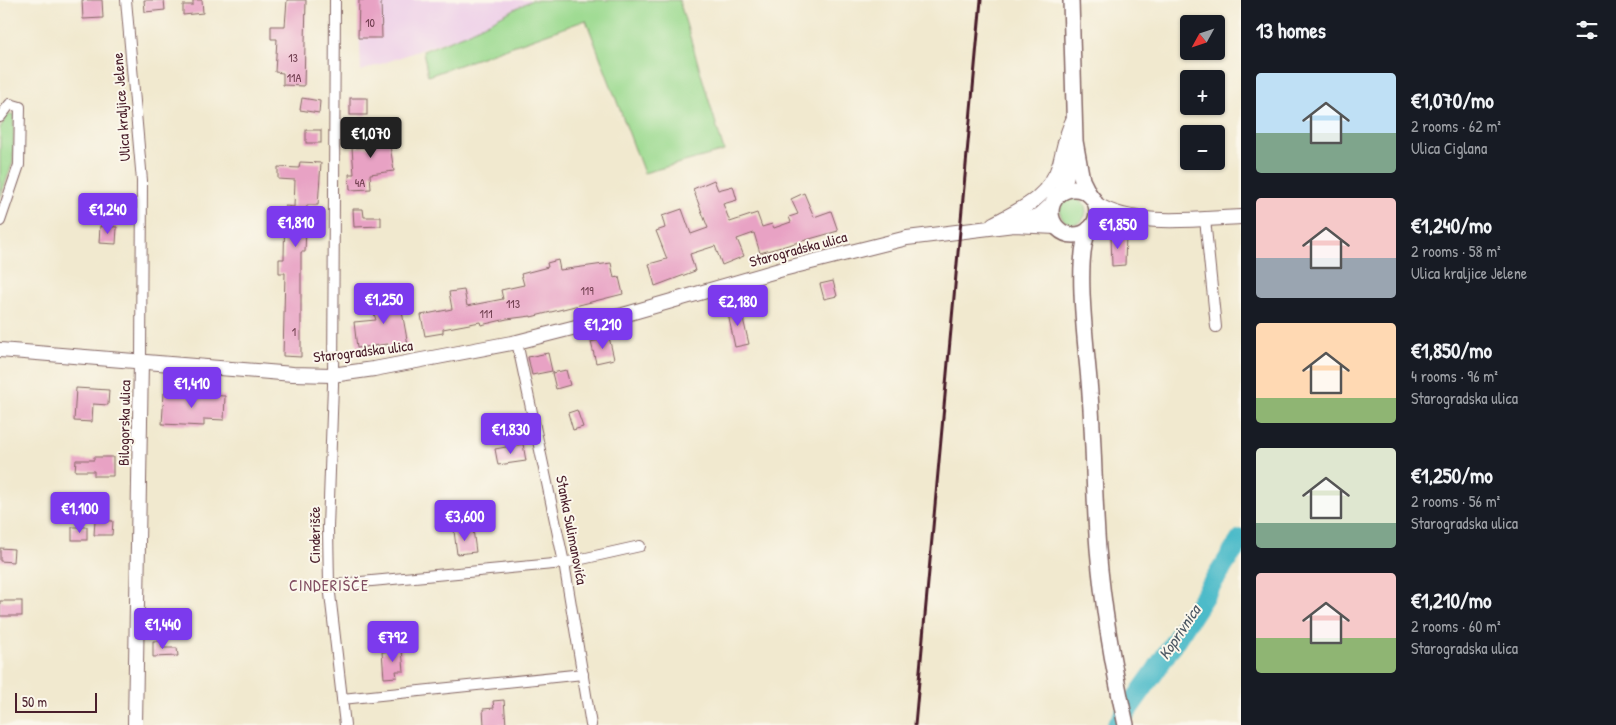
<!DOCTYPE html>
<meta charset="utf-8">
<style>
:root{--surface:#171b24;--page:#20242c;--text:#f1f3f6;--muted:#9ea1a6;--accent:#7c3aed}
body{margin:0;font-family:"Patrick Hand",sans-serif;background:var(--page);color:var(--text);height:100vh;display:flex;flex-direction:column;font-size:19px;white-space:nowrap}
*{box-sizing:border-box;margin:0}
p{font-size:16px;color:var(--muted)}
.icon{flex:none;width:28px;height:28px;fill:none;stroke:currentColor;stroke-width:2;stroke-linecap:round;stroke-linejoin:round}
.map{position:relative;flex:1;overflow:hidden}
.panel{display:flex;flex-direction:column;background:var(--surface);width:375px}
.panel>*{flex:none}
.needle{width:32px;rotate:230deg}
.tools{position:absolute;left:1180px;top:15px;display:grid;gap:10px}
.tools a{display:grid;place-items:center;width:45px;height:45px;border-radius:5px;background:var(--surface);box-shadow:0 1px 4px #0004;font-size:25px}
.scale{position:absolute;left:15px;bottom:12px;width:82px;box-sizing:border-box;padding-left:5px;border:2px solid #4a1f2b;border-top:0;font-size:14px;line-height:18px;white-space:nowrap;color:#4a1f2b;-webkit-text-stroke:4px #fbf7ec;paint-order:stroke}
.price{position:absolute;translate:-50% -42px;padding:0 11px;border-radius:5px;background:var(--accent);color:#fff;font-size:16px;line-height:32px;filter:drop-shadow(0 1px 2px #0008)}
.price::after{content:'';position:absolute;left:50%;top:30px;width:15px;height:11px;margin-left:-8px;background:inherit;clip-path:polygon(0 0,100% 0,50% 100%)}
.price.active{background:#222;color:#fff}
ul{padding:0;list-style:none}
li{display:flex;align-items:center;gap:15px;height:125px;padding:0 15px}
li span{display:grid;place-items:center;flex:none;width:140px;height:100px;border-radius:5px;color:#555}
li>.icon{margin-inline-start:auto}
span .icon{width:60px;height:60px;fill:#fffc;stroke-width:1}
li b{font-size:21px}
h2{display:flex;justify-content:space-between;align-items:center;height:60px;padding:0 15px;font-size:21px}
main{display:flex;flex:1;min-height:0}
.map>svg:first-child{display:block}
.built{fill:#eed0e8}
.green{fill:#9cda90;stroke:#737c5e}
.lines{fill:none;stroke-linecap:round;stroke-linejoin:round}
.river{stroke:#4ebbc9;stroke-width:20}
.building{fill:#e8a2c4}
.street-casing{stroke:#846664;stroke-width:12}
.secondary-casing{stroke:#846664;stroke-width:16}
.primary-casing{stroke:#846664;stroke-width:18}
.street{stroke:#fff;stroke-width:10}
.secondary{stroke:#fff;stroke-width:14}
.primary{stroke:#fff;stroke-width:15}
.rail{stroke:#4a1f2b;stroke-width:3}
.labels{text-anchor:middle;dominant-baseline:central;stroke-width:4;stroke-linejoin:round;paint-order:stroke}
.number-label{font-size:12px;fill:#724051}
.street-label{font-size:15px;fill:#4a1f2b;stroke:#fbf7ec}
.neighbourhood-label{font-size:16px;letter-spacing:1px;fill:#814d61;stroke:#fbf7ec}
.water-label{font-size:16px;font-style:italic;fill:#4b5662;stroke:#fbf7ec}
</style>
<main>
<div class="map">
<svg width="1241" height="725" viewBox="0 0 1241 725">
<rect width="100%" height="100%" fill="#fbf7ec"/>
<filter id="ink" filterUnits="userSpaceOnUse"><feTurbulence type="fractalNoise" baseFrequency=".02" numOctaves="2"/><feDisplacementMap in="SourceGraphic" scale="10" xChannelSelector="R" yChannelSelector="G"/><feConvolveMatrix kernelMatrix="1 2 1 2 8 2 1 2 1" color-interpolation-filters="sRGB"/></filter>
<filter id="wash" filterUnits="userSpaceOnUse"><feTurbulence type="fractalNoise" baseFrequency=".0096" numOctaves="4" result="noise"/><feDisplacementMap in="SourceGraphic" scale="20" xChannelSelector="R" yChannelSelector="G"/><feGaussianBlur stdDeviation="1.12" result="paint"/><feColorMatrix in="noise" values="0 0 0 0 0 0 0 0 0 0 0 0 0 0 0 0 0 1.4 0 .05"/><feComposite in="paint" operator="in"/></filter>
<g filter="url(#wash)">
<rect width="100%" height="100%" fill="#f1e9cf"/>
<polygon class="built" points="358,0 532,0 466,34 361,71"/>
<g class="green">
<polygon points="532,0 679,0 724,151 644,173 586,20 428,76 423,51 466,34"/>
<polygon points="14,114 13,162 0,198 0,128 7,115"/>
<circle cx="1073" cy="211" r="13"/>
</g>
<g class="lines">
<polyline class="river" points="1117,725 1156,670 1241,539"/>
</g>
<g id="blocks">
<g class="building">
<polygon points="82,0 102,0 103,18 83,19"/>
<polygon points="144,0 164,0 165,10 145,12"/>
<polygon points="193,0 202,0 203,13 183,15 183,5 193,5"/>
<polygon points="287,0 306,0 304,86 283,85 283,73 275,72 277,39 271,39 271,26 285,26"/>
<polygon points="359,0 381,0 382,38 358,38"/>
<polygon points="302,98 320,101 319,113 300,110"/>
<rect x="350" y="98" width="17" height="17"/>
<polygon points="387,127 394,171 370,174 371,189 350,190 349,174 354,174 352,148 369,147 367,129"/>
<rect x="306" y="130" width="15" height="13"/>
<polygon points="300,162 321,163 318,205 307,205 305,252 301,252 301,357 283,356 285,273 279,273 279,259 284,259 285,206 294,207 295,180 278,179 278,167 299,168"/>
<polygon points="714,180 718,190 733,186 737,200 723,204 730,222 757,213 762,227 772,224 774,228 791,222 789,217 798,214 791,199 804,193 814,217 831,211 838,231 760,253 754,233 737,239 744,256 722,265 715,246 690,254 695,271 655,286 649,264 667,259 656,231 665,228 662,216 682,209 691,234 708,228 693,189"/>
<polygon points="353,209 363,209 364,217 381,217 381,226 354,227"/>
<polygon points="100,226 117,227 116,244 99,243"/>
<polygon points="1126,235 1125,265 1112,266 1111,236"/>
<polygon points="558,260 560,270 611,263 614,278 619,277 623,294 531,317 531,316 507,319 481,325 480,322 443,329 443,333 425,336 421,315 452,309 449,292 464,290 467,306 503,299 501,290 524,285 521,274 548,267 547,263"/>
<polygon points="833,281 837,296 824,299 820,284"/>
<polygon points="398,289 408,345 388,348 388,344 357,348 354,322 376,320 374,314 383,312 380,292"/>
<polygon points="740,306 749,344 735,347 727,309"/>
<polygon points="609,337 614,359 596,363 591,342"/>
<polygon points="548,353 552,371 532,375 528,357"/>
<polygon points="566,370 570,385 556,389 552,373"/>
<polygon points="76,388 109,390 108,405 93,404 92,422 74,421"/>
<polygon points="164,393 225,396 224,420 204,419 204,426 162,424"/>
<polygon points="577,410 583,427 573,430 568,413"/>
<polygon points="523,444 526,461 498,465 495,449"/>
<polygon points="94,457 113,457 113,476 94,476 94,471 75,471 76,460 94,460"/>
<polygon points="95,520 113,521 112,535 94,535"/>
<rect x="72" y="527" width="15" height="13"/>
<polygon points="473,529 476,552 457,554 454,531"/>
<polygon points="0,548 14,549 13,562 0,561"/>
<rect x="0" y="601" width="22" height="15"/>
<polygon points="153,641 162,641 162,648 177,648 178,656 153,657"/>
<polygon points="402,650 404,671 396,671 397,677 384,678 382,652"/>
<polygon points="504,700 506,725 484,725 483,709 494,708 493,701"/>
</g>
</g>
</g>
<g filter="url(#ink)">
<use href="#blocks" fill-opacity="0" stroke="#846664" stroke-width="1"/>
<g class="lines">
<defs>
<g id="street">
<polyline points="126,0 142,181 141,361"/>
<polyline points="335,0 333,385 328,528 329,585 345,725"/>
<polyline points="0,117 10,104 20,107 19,165 0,221"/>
<polyline points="1205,219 1216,327"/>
<polyline points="517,342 564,563 591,725"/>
<polyline points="329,585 564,563 640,546"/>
<polyline points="342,699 583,674"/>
</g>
<g id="secondary">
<path d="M1096 204C1134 228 1197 219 1241 217"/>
<polyline points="1022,222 1040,215 1051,205"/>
<path d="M993 224C1022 209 1050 197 1060 163 1064 147 1066 133 1074 118"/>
<polyline points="1092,226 1107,220 1124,219"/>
<polyline points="0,350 293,374 332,375 374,369 517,342 623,315 783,269 907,238 1014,225 1056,227"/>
<polyline points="135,725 141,361"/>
</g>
<g id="primary">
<polyline points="1071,0 1075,141 1082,180 1089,194"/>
<circle cx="1074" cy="212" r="23"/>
<polyline points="1062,192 1073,150"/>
<path d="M1089 229C1073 260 1088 356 1090 394 1094 446 1094 498 1098 549 1103 608 1113 667 1126 725"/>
</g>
</defs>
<use href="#street" class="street-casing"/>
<use href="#secondary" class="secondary-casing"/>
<use href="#primary" class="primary-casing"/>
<use href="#street" class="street"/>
<use href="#secondary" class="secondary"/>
<use href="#primary" class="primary"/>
<polyline class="rail" points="915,725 981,0"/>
</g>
</g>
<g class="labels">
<g class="number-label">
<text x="370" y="22">10</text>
<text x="293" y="57">13</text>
<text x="294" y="77">11A</text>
<text x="360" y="182">4A</text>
<text x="587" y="290">119</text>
<text x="513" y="303">113</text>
<text x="486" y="313">111</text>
<text x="294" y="331">1</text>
</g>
<g class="street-label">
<text transform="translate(121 107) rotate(-94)">Ulica kraljice Jelene</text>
<text transform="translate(798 249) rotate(-15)">Starogradska ulica</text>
<text transform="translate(363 351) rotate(-7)">Starogradska ulica</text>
<text transform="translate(124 423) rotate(-89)">Bilogorska ulica</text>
<text transform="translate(572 530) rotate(79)">Stanka Sulimanovića</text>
<text transform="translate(314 535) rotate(-90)">Cinderišče</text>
</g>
<g class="neighbourhood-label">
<text x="329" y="585">CINDERIŠČE</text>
</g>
<g class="water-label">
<text transform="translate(1179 632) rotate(-56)">Koprivnica</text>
</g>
</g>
</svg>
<div class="tools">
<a><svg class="needle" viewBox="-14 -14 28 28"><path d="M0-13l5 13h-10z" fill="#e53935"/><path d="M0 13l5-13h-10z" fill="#9ea1a6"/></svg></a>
<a>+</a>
<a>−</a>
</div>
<div class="scale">50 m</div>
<b class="price active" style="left:371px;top:159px">€1,070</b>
<b class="price" style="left:108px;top:235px">€1,240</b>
<b class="price" style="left:296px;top:248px">€1,810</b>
<b class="price" style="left:1118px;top:250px">€1,850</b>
<b class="price" style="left:384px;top:325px">€1,250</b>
<b class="price" style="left:738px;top:327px">€2,180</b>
<b class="price" style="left:603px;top:350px">€1,210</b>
<b class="price" style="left:192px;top:409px">€1,410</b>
<b class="price" style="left:511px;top:455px">€1,830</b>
<b class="price" style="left:80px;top:534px">€1,100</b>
<b class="price" style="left:465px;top:542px">€3,600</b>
<b class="price" style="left:163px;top:650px">€1,440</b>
<b class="price" style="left:393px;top:663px">€792</b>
</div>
<section class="panel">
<h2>13 homes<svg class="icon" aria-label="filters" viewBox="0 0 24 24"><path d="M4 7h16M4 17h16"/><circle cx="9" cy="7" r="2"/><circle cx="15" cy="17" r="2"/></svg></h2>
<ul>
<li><span style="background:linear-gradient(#bfe0f5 60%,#7fa58c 0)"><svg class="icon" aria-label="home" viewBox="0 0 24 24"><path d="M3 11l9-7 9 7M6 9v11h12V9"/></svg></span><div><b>€1,070/mo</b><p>2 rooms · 62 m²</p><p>Ulica Ciglana</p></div></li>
<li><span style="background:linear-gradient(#f6c9c9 60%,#9aa5b1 0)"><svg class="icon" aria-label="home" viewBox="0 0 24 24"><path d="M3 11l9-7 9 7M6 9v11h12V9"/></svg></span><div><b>€1,240/mo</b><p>2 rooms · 58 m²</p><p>Ulica kraljice Jelene</p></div></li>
<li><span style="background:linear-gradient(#ffd9b3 75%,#8fb573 0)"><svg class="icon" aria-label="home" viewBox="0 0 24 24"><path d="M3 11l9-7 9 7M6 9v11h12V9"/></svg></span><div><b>€1,850/mo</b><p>4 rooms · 96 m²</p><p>Starogradska ulica</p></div></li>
<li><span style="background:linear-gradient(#dfe7d0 75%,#7fa58c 0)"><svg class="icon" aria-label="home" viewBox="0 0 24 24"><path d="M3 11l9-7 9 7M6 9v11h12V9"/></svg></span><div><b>€1,250/mo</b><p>2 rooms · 56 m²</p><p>Starogradska ulica</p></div></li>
<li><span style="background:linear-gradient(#f6c9c9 65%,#8fb573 0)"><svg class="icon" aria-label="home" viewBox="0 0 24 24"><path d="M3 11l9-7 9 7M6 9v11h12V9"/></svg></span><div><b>€1,210/mo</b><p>2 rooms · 60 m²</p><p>Starogradska ulica</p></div></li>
</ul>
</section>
</main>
